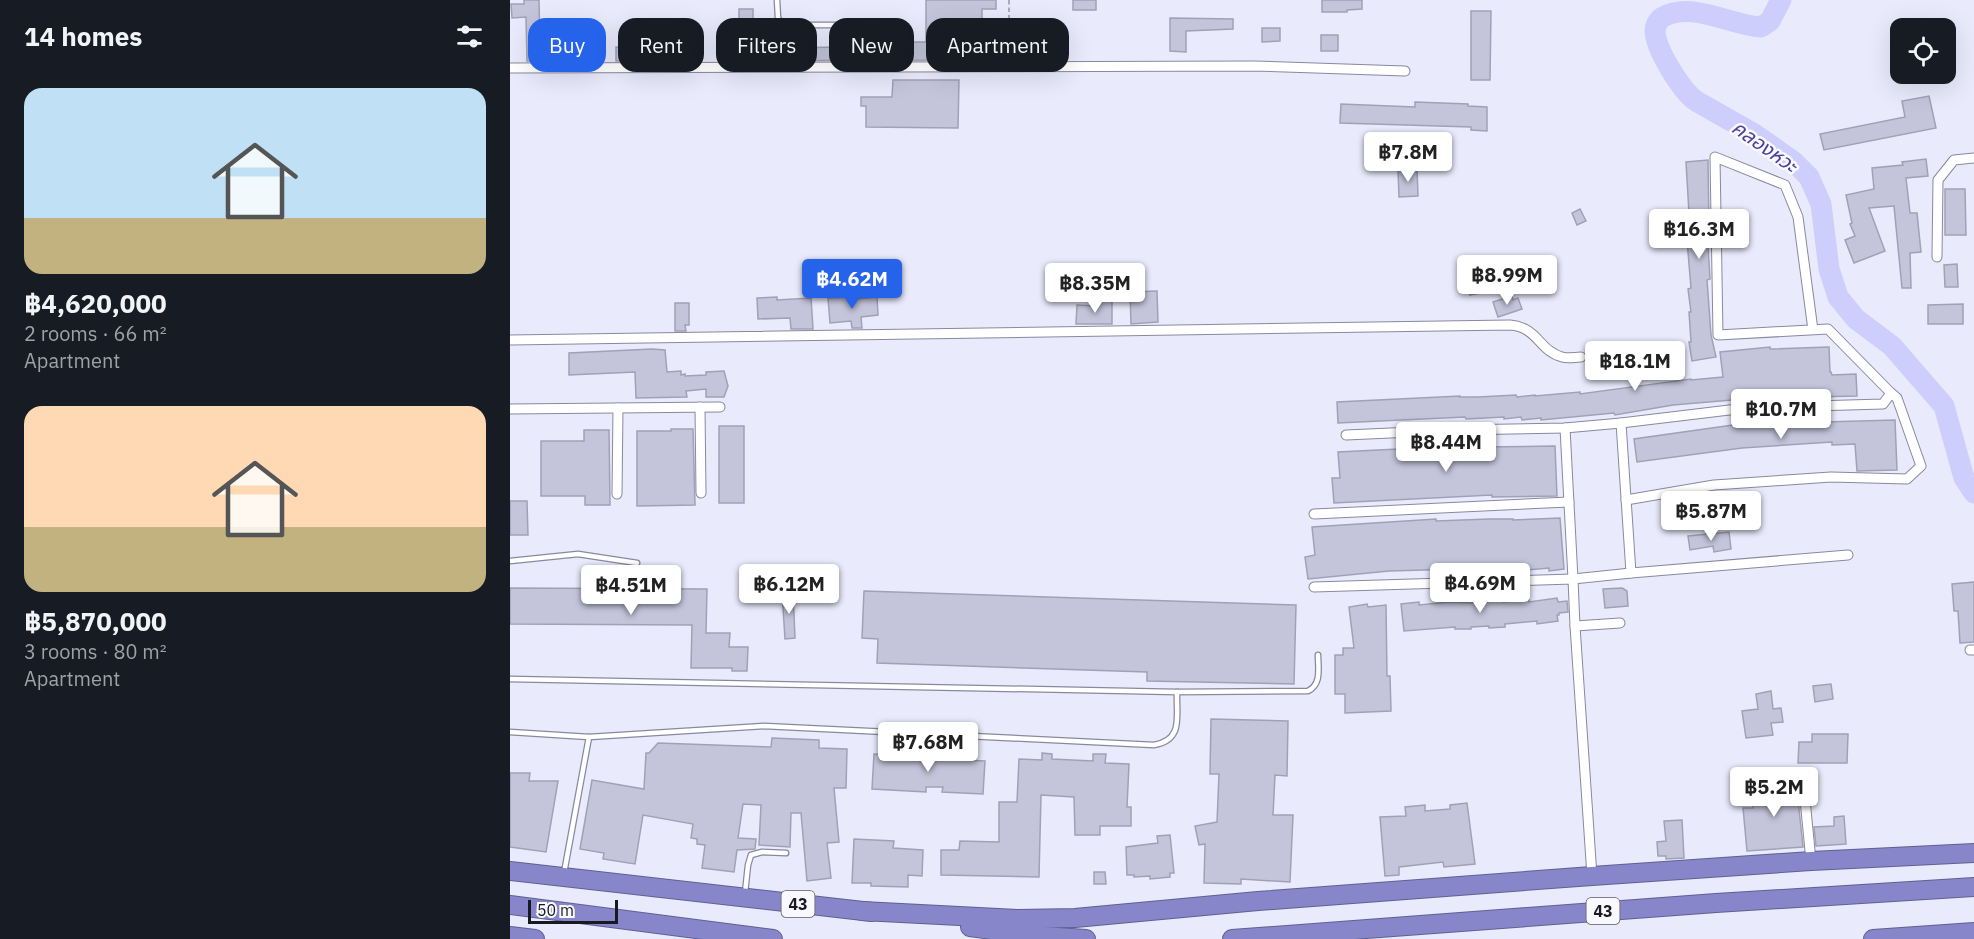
<!DOCTYPE html>
<meta charset="utf-8">
<style>
:root{--surface:#171b24;--page:#20242c;--text:#f1f3f6;--muted:#9ea1a6;--accent:#2563eb}
body{margin:0;font-family:"IBM Plex Sans","Noto Sans Thai",sans-serif;background:var(--page);color:var(--text);height:100vh;display:flex;flex-direction:column;font-size:22px;white-space:nowrap}
*{box-sizing:border-box;margin:0}
p{font-size:20px;color:var(--muted)}
.icon{flex:none;width:33px;height:33px;fill:none;stroke:currentColor;stroke-width:2;stroke-linecap:round;stroke-linejoin:round}
.map{position:relative;flex:1;overflow:hidden}
.drawer{display:flex;flex-direction:column;background:var(--surface);width:510px}
.drawer>*{flex:none}
.top-card{position:absolute;left:18px;top:18px;width:570px;height:54px;display:flex;gap:12px}
.buttons{position:absolute;left:1380px;top:18px;display:grid;gap:12px}
.buttons a{display:grid;place-items:center;width:66px;height:66px;border-radius:12px;background:var(--surface);box-shadow:0 6px 24px #0002;font-size:30px}
.scale{position:absolute;left:18px;bottom:15px;width:90px;box-sizing:border-box;padding-left:6px;border:3px solid #191921;border-top:0;font-size:16px;line-height:21px;white-space:nowrap;color:#191921;-webkit-text-stroke:4px #f8f8fd;paint-order:stroke}
.price{position:absolute;translate:-50% -51px;padding:0 14px;border-radius:6px;background:#fff;color:#222;font-size:20px;line-height:39px;filter:drop-shadow(0 2px 3px #0008)}
.price::after{content:'';position:absolute;left:50%;top:36px;width:18px;height:14px;margin-left:-9px;background:inherit;clip-path:polygon(0 0,100% 0,50% 100%)}
.price.active{background:var(--accent);color:#fff}
ul{padding:0;list-style:none}
li{display:grid;align-content:center;gap:12px;height:318px;padding:0 24px}
li span{display:grid;place-items:center;height:186px;border-radius:18px;color:#555}
li>.icon{margin-inline-start:auto}
span .icon{width:108px;height:108px;fill:#fffc;stroke-width:1}
li b{font-size:26px}
h2{display:flex;justify-content:space-between;align-items:center;height:72px;padding:0 24px;font-size:26px}
.pill{padding:0 21px;border-radius:18px;background:var(--surface);box-shadow:0 6px 24px #0002;font-size:21px;line-height:54px}
.pill.active{background:var(--accent);color:#fff}
main{display:flex;flex:1;min-height:0}
.map>svg:first-child{display:block}
.lines{fill:none;stroke-linecap:round;stroke-linejoin:round}
.river{stroke:#cdcefc;stroke-width:21}
.building{fill:#c4c5db;stroke:#a1a1b6;stroke-width:1.5}
.lane-casing{stroke:#89899e;stroke-width:7}
.street-casing{stroke:#89899e;stroke-width:11}
.highway-casing{stroke:#606090;stroke-width:20}
.path{stroke:#aaabba;stroke-width:2;stroke-dasharray:4.5 3;stroke-linecap:butt}
.lane{stroke:#fff;stroke-width:4.5}
.street{stroke:#fff;stroke-width:9}
.highway{stroke:#8786cb;stroke-width:18}
.labels{text-anchor:middle;dominant-baseline:central;stroke-width:5;stroke-linejoin:round;paint-order:stroke}
.shield{fill:#f8f8fd;stroke:#5c5c63;stroke-width:1.5}
.shield-label{font-size:16px;font-weight:bold;fill:#191921}
.water-label{font-size:20px;font-style:italic;fill:#4b4197;stroke:#f8f8fd}
</style>
<main>
<section class="drawer">
<h2>14 homes<svg class="icon" aria-label="filters" viewBox="0 0 24 24"><path d="M4 7h16M4 17h16"/><circle cx="9" cy="7" r="2"/><circle cx="15" cy="17" r="2"/></svg></h2>
<ul>
<li><span style="background:linear-gradient(#bfe0f5 70%,#c2b280 0)"><svg class="icon" aria-label="home" viewBox="0 0 24 24"><path d="M3 11l9-7 9 7M6 9v11h12V9"/></svg></span><div><b>฿4,620,000</b><p>2 rooms · 66 m²</p><p>Apartment</p></div></li>
<li><span style="background:linear-gradient(#ffd9b3 65%,#c2b280 0)"><svg class="icon" aria-label="home" viewBox="0 0 24 24"><path d="M3 11l9-7 9 7M6 9v11h12V9"/></svg></span><div><b>฿5,870,000</b><p>3 rooms · 80 m²</p><p>Apartment</p></div></li>
</ul>
</section>
<div class="map">
<svg width="1464" height="939" viewBox="0 0 1464 939">
<rect width="100%" height="100%" fill="#e9eafc"/>
<g class="lines">
<path class="river" d="M1271 0 1260 21 1251 27C1219 25 1181 0 1151 18 1147 22 1145 26 1145 31 1146 50 1171 90 1186 101L1246 135 1283 161 1299 177 1311 204 1319 269 1328 297 1346 319 1382 346 1434 406 1454 478 1464 493"/>
</g>
<g class="building">
<polygon points="14,0 29,0 30,47 83,47 83,61 17,61 16,17 2,18 1,4 14,4"/>
<polygon points="416,0 486,0 486,9 472,9 472,48 422,48 422,60 219,61 220,43 254,42 254,33 274,32 274,48 389,46 389,42 416,42"/>
<rect x="563" y="0" width="23" height="10"/>
<polygon points="812,0 852,0 852,9 837,10 837,12 812,12"/>
<rect x="229" y="9" width="14" height="14"/>
<polygon points="961,11 981,11 980,80 961,80"/>
<polygon points="660,18 723,19 723,29 676,31 676,52 660,51"/>
<polygon points="752,28 770,28 770,41 752,42"/>
<rect x="811" y="35" width="17" height="16"/>
<polygon points="140,45 190,46 190,61 106,61 106,47 140,48"/>
<polygon points="383,80 449,80 448,128 356,127 356,106 351,106 351,97 382,97"/>
<polygon points="1419,96 1426,128 1314,150 1310,134 1395,117 1392,101"/>
<polygon points="905,102 958,104 958,106 977,107 977,131 961,130 961,127 830,123 831,104 905,107"/>
<polygon points="1416,159 1418,176 1396,178 1400,213 1407,213 1411,252 1400,253 1401,288 1392,288 1384,206 1359,208 1375,251 1344,263 1335,240 1345,236 1340,224 1342,223 1336,195 1364,189 1362,168 1393,165 1392,162"/>
<polygon points="1198,160 1199,230 1197,230 1200,279 1197,280 1201,335 1206,357 1182,361 1179,342 1181,342 1179,312 1181,312 1178,289 1181,288 1177,240 1180,239 1177,213 1179,213 1176,162"/>
<polygon points="907,169 908,196 889,197 888,170"/>
<polygon points="1435,189 1455,189 1456,235 1435,235"/>
<polygon points="1070,209 1076,221 1067,225 1062,213"/>
<polygon points="1447,264 1448,287 1435,287 1434,265"/>
<polygon points="972,280 972,282 977,281 979,291 960,295 958,283"/>
<polygon points="647,291 648,322 621,324 620,292"/>
<polygon points="1002,296 1003,300 1008,298 1012,309 988,317 983,302"/>
<polygon points="267,297 267,300 301,298 303,329 281,329 280,318 248,319 247,298"/>
<polygon points="338,297 338,298 347,297 348,299 367,297 368,315 351,317 352,328 342,328 341,321 320,323 318,298"/>
<polygon points="588,300 602,300 602,324 566,324 567,305 588,306"/>
<polygon points="165,303 179,303 179,325 175,325 176,331 165,331"/>
<polygon points="1453,304 1453,324 1418,324 1418,305"/>
<polygon points="1260,347 1260,349 1319,347 1320,372 1321,372 1322,375 1346,374 1347,396 1305,397 1305,395 1234,399 1163,405 1105,415 1104,413 1031,420 1031,418 1012,420 1011,417 994,419 994,417 956,419 955,417 828,423 827,402 950,396 950,397 968,397 1006,395 1007,397 1025,395 1025,396 1070,392 1070,394 1181,379 1181,380 1213,377 1210,352"/>
<polygon points="142,349 155,350 157,372 171,371 171,375 175,374 175,376 196,375 196,372 214,371 218,386 214,397 196,397 196,389 176,391 177,397 126,398 125,372 59,375 59,353"/>
<polygon points="1314,420 1314,422 1385,420 1387,470 1347,471 1345,444 1322,445 1322,442 1232,448 1127,462 1124,439 1223,425"/>
<rect x="209" y="426" width="25" height="77"/>
<polygon points="161,429 183,429 185,505 127,506 127,431 161,431"/>
<polygon points="74,430 99,430 100,505 75,505 75,496 31,496 31,441 74,441"/>
<polygon points="970,445 970,447 1045,446 1047,496 982,497 982,495 824,503 822,478 830,478 828,452"/>
<polygon points="0,501 17,501 18,535 0,535"/>
<polygon points="1050,518 1054,569 1039,571 1039,568 1005,571 1005,569 985,570 985,566 967,567 967,570 951,572 950,569 879,571 798,579 795,557 805,555 802,527 926,519 926,521 979,519 1003,519 1003,520"/>
<polygon points="1219,532 1221,549 1204,552 1203,546 1180,550 1178,536"/>
<polygon points="1464,582 1464,642 1450,643 1448,611 1444,611 1442,584"/>
<polygon points="0,588 197,589 196,633 220,633 219,647 238,647 237,671 222,671 222,668 181,668 182,625 0,624"/>
<polygon points="1112,588 1117,591 1118,606 1095,608 1093,589"/>
<polygon points="354,591 786,605 784,684 637,681 637,672 367,663 368,639 352,638"/>
<polygon points="272,592 283,592 285,638 275,639"/>
<polygon points="1047,598 1048,602 1057,601 1058,612 1049,613 1049,615 1047,615 1048,621 1027,624 1027,621 995,624 995,627 979,628 979,626 961,627 961,629 945,629 945,627 894,631 891,604 909,602 909,605 940,602 962,603 993,600 993,602 1019,600 1019,602"/>
<polygon points="857,604 858,607 876,605 877,676 880,676 881,711 835,713 835,694 825,694 825,655 833,655 833,648 844,648 839,607"/>
<polygon points="1321,684 1323,699 1305,702 1303,686"/>
<polygon points="1261,691 1263,709 1271,708 1273,722 1261,723 1263,735 1236,738 1232,711 1248,709 1246,694"/>
<polygon points="701,719 778,721 777,776 765,775 763,815 783,815 780,882 731,879 731,884 694,883 695,844 689,845 685,826 707,822 709,774 700,774"/>
<polygon points="1302,734 1338,734 1337,763 1288,763 1289,742 1302,742"/>
<polygon points="262,738 309,740 309,748 337,749 336,788 324,788 329,842 317,843 321,878 297,881 291,813 281,813 280,847 249,845 251,805 233,804 228,838 246,839 245,849 227,850 224,872 192,868 195,845 187,844 187,839 181,838 183,824 133,815 125,864 93,859 94,853 70,849 82,780 134,789 136,753 139,753 148,743 261,747"/>
<polygon points="387,748 398,748 397,756 440,758 440,751 451,751 451,760 475,761 473,794 432,792 433,787 416,787 416,792 362,789 364,754 386,755"/>
<polygon points="532,753 542,754 542,759 583,761 583,754 596,754 595,763 619,764 617,807 621,807 621,826 590,826 590,835 565,835 564,797 531,795 529,877 431,875 431,850 449,850 450,841 489,842 489,802 507,802 509,759 532,760"/>
<polygon points="0,773 20,773 19,781 48,781 36,852 0,847"/>
<polygon points="1289,781 1287,790 1293,847 1237,851 1233,808 1243,808 1241,786"/>
<polygon points="957,803 965,864 934,867 933,862 889,867 889,875 875,876 870,817 896,816 895,807 915,805 915,811 940,809 940,805"/>
<polygon points="1334,816 1336,844 1306,846 1304,827 1324,826 1324,817"/>
<polygon points="1172,820 1174,858 1156,859 1156,856 1148,856 1147,842 1156,841 1154,821"/>
<polygon points="660,835 664,873 660,873 660,877 640,879 640,876 624,877 624,875 617,875 616,847 648,843 647,836"/>
<polygon points="344,839 384,841 383,848 413,850 412,876 398,875 398,887 361,886 361,883 342,883"/>
<polygon points="584,872 595,872 596,884 584,884"/>
</g>
<g class="lines">
<defs>
<g id="lane">
<polyline points="267,0 268,18 273,24 277,25 372,25"/>
<polyline points="0,561 68,554 127,563"/>
<path d="M0 679 667 692 798 691C812 684 808 668 808 655"/>
<path d="M0 732 79 737 254 726 644 745C674 740 666 716 667 692"/>
<polyline points="54,873 79,737"/>
<polyline points="235,893 238,865 241,855 252,852 276,853"/>
</g>
<g id="street">
<polyline points="0,68 744,66 895,71"/>
<polyline points="1427,257 1428,180 1444,160 1464,158"/>
<path d="M0 340 1000 325C1028 327 1029 351 1052 357 1058 359 1065 357 1071 357"/>
<polyline points="190,407 191,493"/>
<polyline points="0,409 210,407"/>
<polyline points="1111,423 1236,408 1373,404 1381,393 1318,329 1208,335 1205,157 1275,185 1288,217 1303,330"/>
<polyline points="1055,428 1063,579 1121,573 1338,555"/>
<polyline points="836,435 947,430 1055,428 1111,423 1121,573"/>
<polyline points="107,494 108,408"/>
<polyline points="1116,500 1204,485 1321,477 1397,479 1411,466 1387,398 1381,393"/>
<polyline points="804,514 1059,502"/>
<polyline points="804,587 1063,579 1065,626 1082,876"/>
<polyline points="1065,626 1110,623"/>
<polyline points="1460,650 1464,650"/>
<polyline points="1294,789 1301,861"/>
</g>
<g id="highway">
<polyline points="0,871 362,912"/>
<polyline points="0,905 263,939"/>
<polyline points="352,911 508,919 565,918 748,901 1082,876 1301,861 1464,853"/>
<polyline points="460,927 518,935 576,939"/>
<polyline points="0,936 25,939"/>
<polyline points="722,939 1206,903 1464,887"/>
<polyline points="1363,939 1464,932"/>
</g>
</defs>
<use href="#lane" class="lane-casing"/>
<use href="#street" class="street-casing"/>
<use href="#highway" class="highway-casing"/>
<polyline class="path" points="499,0 499,58"/>
<use href="#lane" class="lane"/>
<use href="#street" class="street"/>
<use href="#highway" class="highway"/>
</g>
<g class="labels">
<g class="shield">
<rect x="271.5" y="891" width="33" height="26" rx="4.5"/>
<rect x="1076.5" y="898" width="33" height="26" rx="4.5"/>
</g>
<g class="shield-label">
<text x="288" y="904">43</text>
<text x="1093" y="911">43</text>
</g>
<g class="water-label">
<text transform="translate(1255 146) rotate(35)">คลองหวะ</text>
</g>
</g>
</svg>
<div class="buttons">
<a><svg class="icon" aria-label="locate" viewBox="0 0 24 24"><circle cx="12" cy="12" r="6"/><path d="M12 2v4M12 18v4M2 12h4M18 12h4"/></svg></a>
</div>
<div class="scale">50 m</div>
<b class="price" style="left:898px;top:183px">฿7.8M</b>
<b class="price" style="left:1189px;top:260px">฿16.3M</b>
<b class="price" style="left:997px;top:306px">฿8.99M</b>
<b class="price active" style="left:342px;top:310px">฿4.62M</b>
<b class="price" style="left:585px;top:314px">฿8.35M</b>
<b class="price" style="left:1125px;top:392px">฿18.1M</b>
<b class="price" style="left:1271px;top:440px">฿10.7M</b>
<b class="price" style="left:936px;top:473px">฿8.44M</b>
<b class="price" style="left:1201px;top:542px">฿5.87M</b>
<b class="price" style="left:970px;top:614px">฿4.69M</b>
<b class="price" style="left:279px;top:615px">฿6.12M</b>
<b class="price" style="left:121px;top:616px">฿4.51M</b>
<b class="price" style="left:418px;top:773px">฿7.68M</b>
<b class="price" style="left:1264px;top:818px">฿5.2M</b>
<div class="top-card">
<a class="pill active">Buy</a>
<a class="pill">Rent</a>
<a class="pill">Filters</a>
<a class="pill">New</a>
<a class="pill">Apartment</a>
</div>
</div>
</main>
